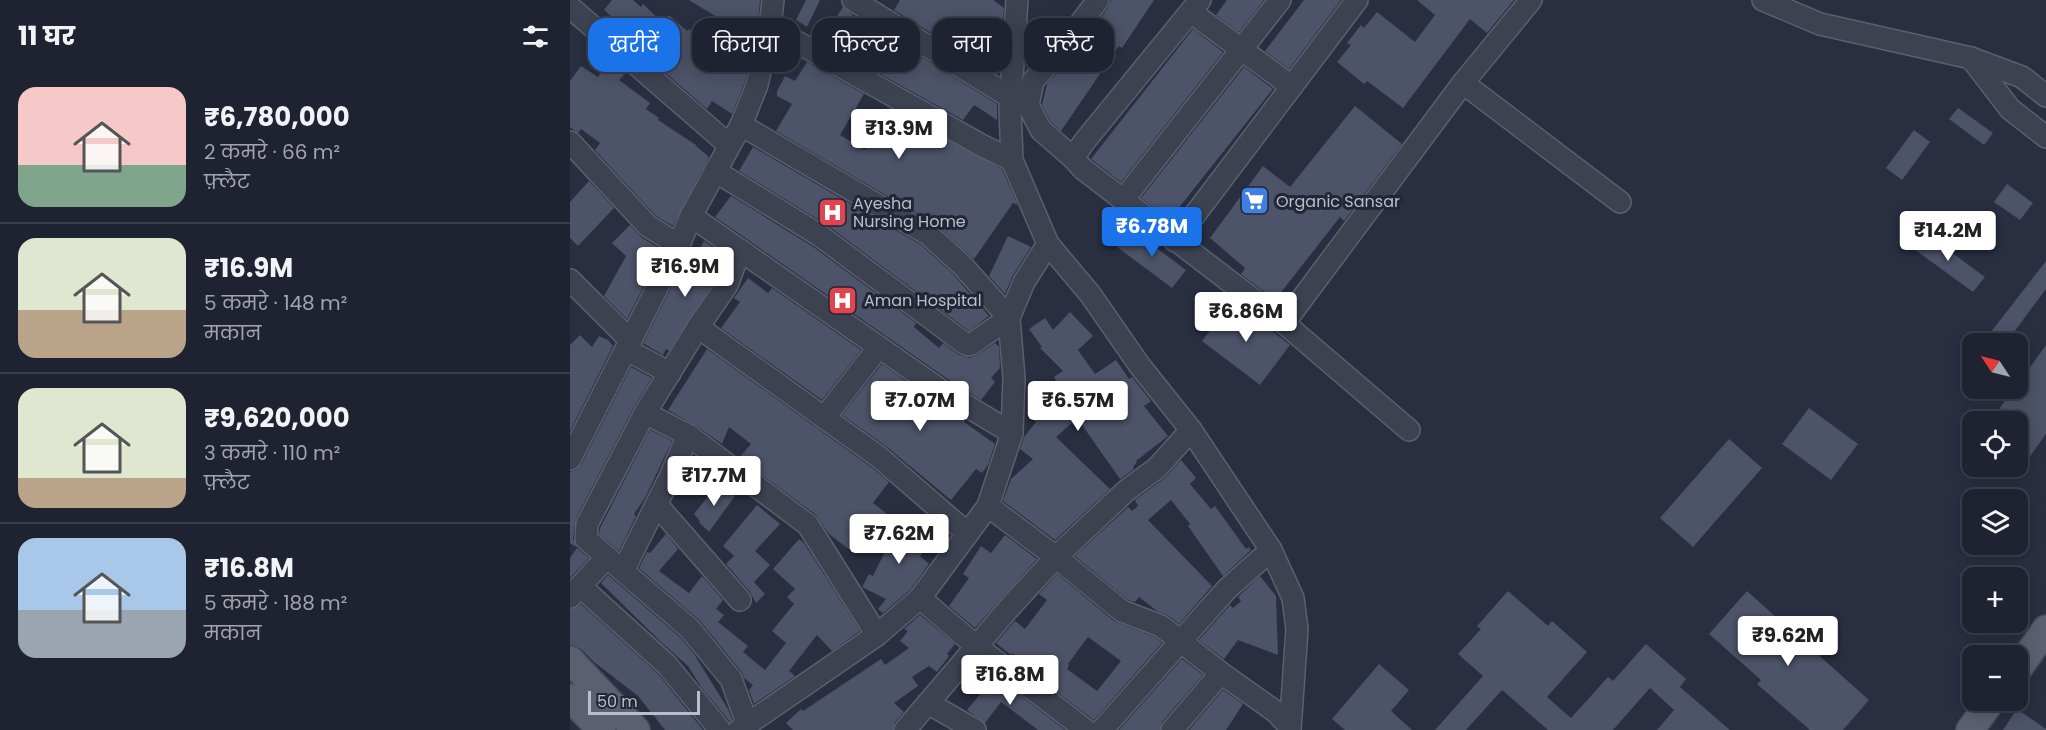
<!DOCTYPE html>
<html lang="hi">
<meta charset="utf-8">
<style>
:root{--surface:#1f2331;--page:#2c2f3d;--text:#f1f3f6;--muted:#a1a4ab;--line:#3c404d;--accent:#1a73e8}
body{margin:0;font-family:Poppins,"Noto Sans Devanagari",sans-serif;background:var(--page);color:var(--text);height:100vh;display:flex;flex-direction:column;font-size:22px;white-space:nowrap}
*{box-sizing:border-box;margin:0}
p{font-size:20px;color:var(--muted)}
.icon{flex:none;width:33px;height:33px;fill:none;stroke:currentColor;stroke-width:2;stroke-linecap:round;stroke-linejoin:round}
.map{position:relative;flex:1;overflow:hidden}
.sheet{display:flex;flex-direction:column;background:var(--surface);width:570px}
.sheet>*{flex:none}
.top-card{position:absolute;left:18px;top:18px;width:570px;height:54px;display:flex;gap:12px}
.needle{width:39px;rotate:305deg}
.controls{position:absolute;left:1392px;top:333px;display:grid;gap:12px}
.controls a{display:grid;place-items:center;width:66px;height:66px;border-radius:12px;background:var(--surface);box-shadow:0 3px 15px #0003,0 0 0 2px var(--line);font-size:30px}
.scale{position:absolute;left:18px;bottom:15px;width:112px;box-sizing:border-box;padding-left:6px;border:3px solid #babdcb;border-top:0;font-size:16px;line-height:21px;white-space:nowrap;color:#babdcb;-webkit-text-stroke:4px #222636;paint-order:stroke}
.price{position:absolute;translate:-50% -51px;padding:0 14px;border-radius:6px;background:#fff;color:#222;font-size:20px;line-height:39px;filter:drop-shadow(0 2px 3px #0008)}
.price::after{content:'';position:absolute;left:50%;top:36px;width:18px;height:14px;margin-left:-9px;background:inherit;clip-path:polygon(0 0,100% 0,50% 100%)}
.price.on{background:var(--accent);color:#fff}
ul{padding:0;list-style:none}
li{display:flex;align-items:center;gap:18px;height:150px;padding:0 18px}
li+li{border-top:2px solid var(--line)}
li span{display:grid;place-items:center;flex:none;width:168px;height:120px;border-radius:18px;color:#555}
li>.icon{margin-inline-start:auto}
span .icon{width:72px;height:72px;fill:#fffc;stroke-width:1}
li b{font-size:26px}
h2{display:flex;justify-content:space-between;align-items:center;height:72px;padding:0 18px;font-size:26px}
.tag{padding:0 21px;border-radius:18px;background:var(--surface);box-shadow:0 3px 15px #0003,0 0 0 2px var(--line);font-size:21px;line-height:54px}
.tag.on{background:var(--accent);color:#fff}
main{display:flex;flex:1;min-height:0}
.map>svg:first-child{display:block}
.building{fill:#4d5368;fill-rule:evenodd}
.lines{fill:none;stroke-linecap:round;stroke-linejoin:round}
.minor-casing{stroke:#5b5f6e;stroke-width:24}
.major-casing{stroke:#474a5a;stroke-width:30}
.minor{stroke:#3d4251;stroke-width:21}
.major{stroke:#5b6071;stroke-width:27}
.labels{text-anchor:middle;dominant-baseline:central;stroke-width:6;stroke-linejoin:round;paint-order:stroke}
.poi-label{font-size:16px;fill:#babdcb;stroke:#222636;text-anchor:start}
</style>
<main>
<section class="sheet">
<h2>11 घर<svg class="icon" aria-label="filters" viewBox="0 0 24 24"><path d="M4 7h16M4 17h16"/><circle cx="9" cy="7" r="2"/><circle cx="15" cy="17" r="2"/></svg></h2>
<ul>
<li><span style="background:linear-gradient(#f6c9c9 65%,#7fa58c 0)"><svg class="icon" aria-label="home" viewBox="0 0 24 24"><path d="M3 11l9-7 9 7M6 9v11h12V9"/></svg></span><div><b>₹6,780,000</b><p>2 कमरे · 66 m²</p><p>फ़्लैट</p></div></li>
<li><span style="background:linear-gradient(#dfe7d0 60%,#b9a48a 0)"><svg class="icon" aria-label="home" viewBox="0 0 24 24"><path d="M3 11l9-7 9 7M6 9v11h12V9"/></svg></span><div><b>₹16.9M</b><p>5 कमरे · 148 m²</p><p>मकान</p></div></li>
<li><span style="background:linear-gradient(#dfe7d0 75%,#b9a48a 0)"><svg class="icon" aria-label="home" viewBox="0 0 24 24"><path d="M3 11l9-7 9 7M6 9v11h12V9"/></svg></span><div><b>₹9,620,000</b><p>3 कमरे · 110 m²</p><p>फ़्लैट</p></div></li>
<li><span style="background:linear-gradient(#a9c7e8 60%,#9aa5b1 0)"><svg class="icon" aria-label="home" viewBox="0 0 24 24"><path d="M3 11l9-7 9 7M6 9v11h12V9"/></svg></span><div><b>₹16.8M</b><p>5 कमरे · 188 m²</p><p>मकान</p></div></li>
</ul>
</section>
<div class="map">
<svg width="1476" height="730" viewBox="0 0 1476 730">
<rect width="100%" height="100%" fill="#292f41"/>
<g class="building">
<polygon points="42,0 63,0 71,7 73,4 92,22 99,15 117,31 119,29 153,54 168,30 119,0 190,0 188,24 178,38 184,41 175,81 162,114 142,101 137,109 76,56 67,48 72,43 34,10"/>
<polygon points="236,0 250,0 237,27 226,20"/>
<polygon points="330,0 423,0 434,8 432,28 426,37 432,41 431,47 422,61 430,68 426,73 324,10"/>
<polygon points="541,0 584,0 552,48 549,46 491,131 481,122 472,105 477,84 494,66 538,8"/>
<polygon points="657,0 694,0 669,32 646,15"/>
<polygon points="734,0 771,0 719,69 695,51"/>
<polygon points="847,0 944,0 917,33 900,19 833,108 797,81 794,84 767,62 781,45 777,43 791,25 794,28 807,12 845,42 865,15"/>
<polygon points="273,7 283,15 280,18 308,34 310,31 427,104 427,120 404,105 393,120 251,41"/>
<polygon points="623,29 653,52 551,182 521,159"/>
<polygon points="237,62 294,94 270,135 295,150 320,108 432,169 448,205 443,203 404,259 365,224 206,131 222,104 207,96 207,91 215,76 225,81"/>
<polygon points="37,64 54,75 49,80 80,103 76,109 89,118 88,120 126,145 126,146 139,157 103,226 86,216 25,150 30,143 11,129 8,133 0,127 0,81 11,66 28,77"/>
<polygon points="674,67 703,89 600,219 571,198"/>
<polygon points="785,106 832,144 774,221 770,217 705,300 671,274 675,268 640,238 693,166 720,187"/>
<polygon points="1388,108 1423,133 1414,145 1379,119"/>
<polygon points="1344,130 1360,142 1332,180 1316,168"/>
<polygon points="183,147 351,245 383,274 419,316 399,331 257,225 169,171"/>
<polygon points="19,181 44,208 8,246 0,238 0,202"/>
<polygon points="1437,184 1463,203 1450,220 1424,202"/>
<polygon points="161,196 242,246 346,323 344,327 369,348 373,343 389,355 400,358 409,354 425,343 429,347 430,368 421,378 425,382 411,400 382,382 145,217"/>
<polygon points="60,225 71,237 92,250 57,319 34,296 56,256 42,243"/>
<polygon points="561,229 616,270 602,288 547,247"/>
<polygon points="1352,231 1415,277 1403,292 1340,246"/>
<polygon points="438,236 461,247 443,275 435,294 419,276"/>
<polygon points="134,241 155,255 146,279 99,351 96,349 93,355 73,343 118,255 124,259"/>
<polygon points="1476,261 1476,289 1435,344 1425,344 1417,337"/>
<polygon points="178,278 198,293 202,288 291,350 252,400 151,328 170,302 164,298"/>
<polygon points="663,300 720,345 690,385 632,341"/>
<polygon points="500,312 523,336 508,350 525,374 546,360 559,379 562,377 581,401 574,406 598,436 566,461 567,462 563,467 564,469 550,479 507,418 486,437 540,489 485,540 433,501 441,479 463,459 450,449 454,437 466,422 457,413 488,384 484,377 493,371 470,348 472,347 459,329 475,318 483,330"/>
<polygon points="10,335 22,347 29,336 38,340 43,346 0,431 0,345"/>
<polygon points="1476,345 1476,434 1448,473 1448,422 1420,422 1444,388 1448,388 1448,384"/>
<polygon points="137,349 301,467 319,482 303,503 316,513 285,554 259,534 246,515 169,458 181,444 159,427 152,444 125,425 98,410"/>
<polygon points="312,364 368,404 395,420 394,422 425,444 418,465 412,473 406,469 381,500 317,447 272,415"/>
<polygon points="61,367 82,378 64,407 6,518 3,538 6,547 0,543 0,472 6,470 11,465"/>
<polygon points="1239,408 1288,444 1261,480 1212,444"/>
<polygon points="80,430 102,441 75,498 64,514 66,516 49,551 29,534 30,528"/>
<polygon points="1159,439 1192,468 1123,547 1090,518"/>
<polygon points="130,460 142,469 137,482 122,470"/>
<polygon points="611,460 626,478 620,484 641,509 645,506 676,549 679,547 681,550 653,576 618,526 620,524 601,500 578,520 642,586 609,624 599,616 587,611 569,597 565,602 558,600 505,556 558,507 562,511 568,506 565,500 595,478"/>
<polygon points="148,484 165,496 139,532 129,522 130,521 124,514"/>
<polygon points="187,505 210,524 185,551 200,565 184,582 195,594 186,603 180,592 156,564 164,556 153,546"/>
<polygon points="332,517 362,540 350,556 359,564 341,589 313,613 308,609 316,599 292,587 299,574 303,576"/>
<polygon points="96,534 108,549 89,571 119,593 132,576 153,600 146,609 154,615 148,622 178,646 173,652 195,670 216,643 202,631 224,604 217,597 225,589 203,569 229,539 234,543 290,631 262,651 247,635 219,671 225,676 184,704 179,690 183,685 174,678 171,671 130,621 69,568 77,552 80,553"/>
<polygon points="435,535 467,559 405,628 379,606 399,578 393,574 411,546 421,553"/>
<polygon points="7,548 19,558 0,578 0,558"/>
<path d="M487 574 544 621 585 637 592 643 524 720 484 690 486 688 475 678 442 653 441 655 426 643 445 621 455 629 477 600 469 594ZM518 637 551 661 527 691 497 669 499 665 498 664Z"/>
<polygon points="38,575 111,638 124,654 158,709 162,719 160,722 131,687 118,666 92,643 31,583"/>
<polygon points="690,576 706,596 708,655 668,640 654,659 629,640 660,605 663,608 671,601 668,597"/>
<polygon points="938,591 978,626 982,621 1017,652 977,697 1001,718 1038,677 1043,681 1076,644 1116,679 1110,687 1160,730 1087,730 1104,710 1080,688 1043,730 978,730 932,690 896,730 865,730 913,676 888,654 911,629 907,626"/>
<polygon points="1177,591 1299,700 1273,730 1240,730 1187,684 1191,680 1139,634"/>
<polygon points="11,604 88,674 133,730 95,730 68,696 24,662 11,649 0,645 0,609"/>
<polygon points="350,615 385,644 377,654 379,656 367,672 359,666 342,677 348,686 324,703 334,712 325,722 323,730 223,730 216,723 231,709 233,711 311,659 315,665 339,648 330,641 338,631 334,629"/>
<polygon points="612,659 633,675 592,722 590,730 549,730"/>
<polygon points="809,664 839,690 821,711 842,730 775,730 762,719"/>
<polygon points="425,676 495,730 468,730 431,702 415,723 397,710"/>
<polygon points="653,690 673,704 656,730 619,730"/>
<polygon points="1447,709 1476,729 1476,730 1433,730"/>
</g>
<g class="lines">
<defs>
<g id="minor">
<polyline points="283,0 440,97"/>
<polyline points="447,0 440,108 442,160 478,244 520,294 570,366 621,430 701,550 723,598 727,629 720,730"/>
<polyline points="630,0 514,142 503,158 513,169 714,323 839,430"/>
<polyline points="1193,0 1250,24 1401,58 1452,77 1476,96"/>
<polyline points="1,8 159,145"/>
<polyline points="621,12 721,86"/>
<polyline points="200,27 413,146 442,160"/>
<polyline points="1401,58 1440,109 1476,137"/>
<polyline points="893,83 1050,202"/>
<polyline points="0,142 78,226 109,245"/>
<polyline points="503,158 471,130 458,105 463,81 484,58 528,0"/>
<polyline points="145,171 249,235 394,343 399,345 403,343 439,318 392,265 359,235 171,125"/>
<polyline points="553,200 710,0"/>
<polyline points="121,216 375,393 442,433"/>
<polyline points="605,241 787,0"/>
<polyline points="170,250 157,285 128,327 75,413 17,524 16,539 120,629 161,679 177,723"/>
<polyline points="0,280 61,341"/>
<polyline points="714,323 893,83 961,0"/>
<polyline points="128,327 309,457 397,533"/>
<polyline points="57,350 100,373"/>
<polyline points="75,413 118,435 238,525 307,635"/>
<polyline points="254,418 309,347"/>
<polyline points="0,459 109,245 121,216 171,125 187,85 200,27 203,0"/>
<polyline points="87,505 170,600"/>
<polyline points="418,506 486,557 552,611 591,626 651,673 706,712 720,727"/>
<polyline points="53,571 100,477 118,435"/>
<polyline points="10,586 97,665 150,730"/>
<polyline points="0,597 37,557"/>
<polyline points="350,598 406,646 516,730"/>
<polyline points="358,703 405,730"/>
<polyline points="169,730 307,635 350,598 418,506 442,433 444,378 439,318 454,282 478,244"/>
<polyline points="335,730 440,607 486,557 557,490 587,468 621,430"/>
<polyline points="532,730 657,589 701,550"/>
<polyline points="602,730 651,673"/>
</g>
<g id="major">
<polyline points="0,660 66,730"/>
<polyline points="1448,669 1476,629"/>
<polyline points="0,698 32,730"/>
<polyline points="1400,730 1422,700"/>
</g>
</defs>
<use href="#minor" class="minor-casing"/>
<use href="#major" class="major-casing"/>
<use href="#minor" class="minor"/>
<use href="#major" class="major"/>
</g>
<defs>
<symbol id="supermarket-square" viewBox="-11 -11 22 22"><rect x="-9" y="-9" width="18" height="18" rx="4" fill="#3f7fe0" stroke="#222636"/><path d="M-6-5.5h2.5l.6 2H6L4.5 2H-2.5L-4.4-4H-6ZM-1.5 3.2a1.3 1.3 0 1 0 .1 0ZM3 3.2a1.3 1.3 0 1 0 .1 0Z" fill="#fff"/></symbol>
<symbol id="hospital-square" viewBox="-11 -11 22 22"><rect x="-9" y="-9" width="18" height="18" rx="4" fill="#e0444e" stroke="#222636"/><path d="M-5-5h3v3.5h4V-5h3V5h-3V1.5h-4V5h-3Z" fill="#fff"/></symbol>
</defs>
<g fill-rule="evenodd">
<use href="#supermarket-square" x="668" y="184" width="33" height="33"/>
<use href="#hospital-square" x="246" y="196" width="33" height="33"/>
<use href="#hospital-square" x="256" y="284" width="33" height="33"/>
</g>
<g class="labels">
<g class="poi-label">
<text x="706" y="201">Organic Sansar</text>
<text x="283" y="203">Ayesha<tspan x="283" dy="18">Nursing Home</tspan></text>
<text x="294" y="300">Aman Hospital</text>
</g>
</g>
</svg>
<div class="controls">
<a><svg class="needle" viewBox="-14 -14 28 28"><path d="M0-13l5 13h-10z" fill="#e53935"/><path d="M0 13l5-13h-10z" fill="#a1a4ab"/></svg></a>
<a><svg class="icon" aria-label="locate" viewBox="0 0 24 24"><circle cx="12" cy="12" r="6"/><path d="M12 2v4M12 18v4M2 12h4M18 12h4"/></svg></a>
<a><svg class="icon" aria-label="layers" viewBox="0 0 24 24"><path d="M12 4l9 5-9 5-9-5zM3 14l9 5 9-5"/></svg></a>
<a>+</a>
<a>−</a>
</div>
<div class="scale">50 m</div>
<b class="price" style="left:329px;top:160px">₹13.9M</b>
<b class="price on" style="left:582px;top:258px">₹6.78M</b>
<b class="price" style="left:1378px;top:262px">₹14.2M</b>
<b class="price" style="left:115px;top:298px">₹16.9M</b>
<b class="price" style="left:676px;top:343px">₹6.86M</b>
<b class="price" style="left:350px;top:432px">₹7.07M</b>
<b class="price" style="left:508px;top:432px">₹6.57M</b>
<b class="price" style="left:144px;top:507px">₹17.7M</b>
<b class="price" style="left:329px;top:565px">₹7.62M</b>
<b class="price" style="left:1218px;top:667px">₹9.62M</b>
<b class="price" style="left:440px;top:706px">₹16.8M</b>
<div class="top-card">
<a class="tag on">खरीदें</a>
<a class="tag">किराया</a>
<a class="tag">फ़िल्टर</a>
<a class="tag">नया</a>
<a class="tag">फ़्लैट</a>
</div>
</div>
</main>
